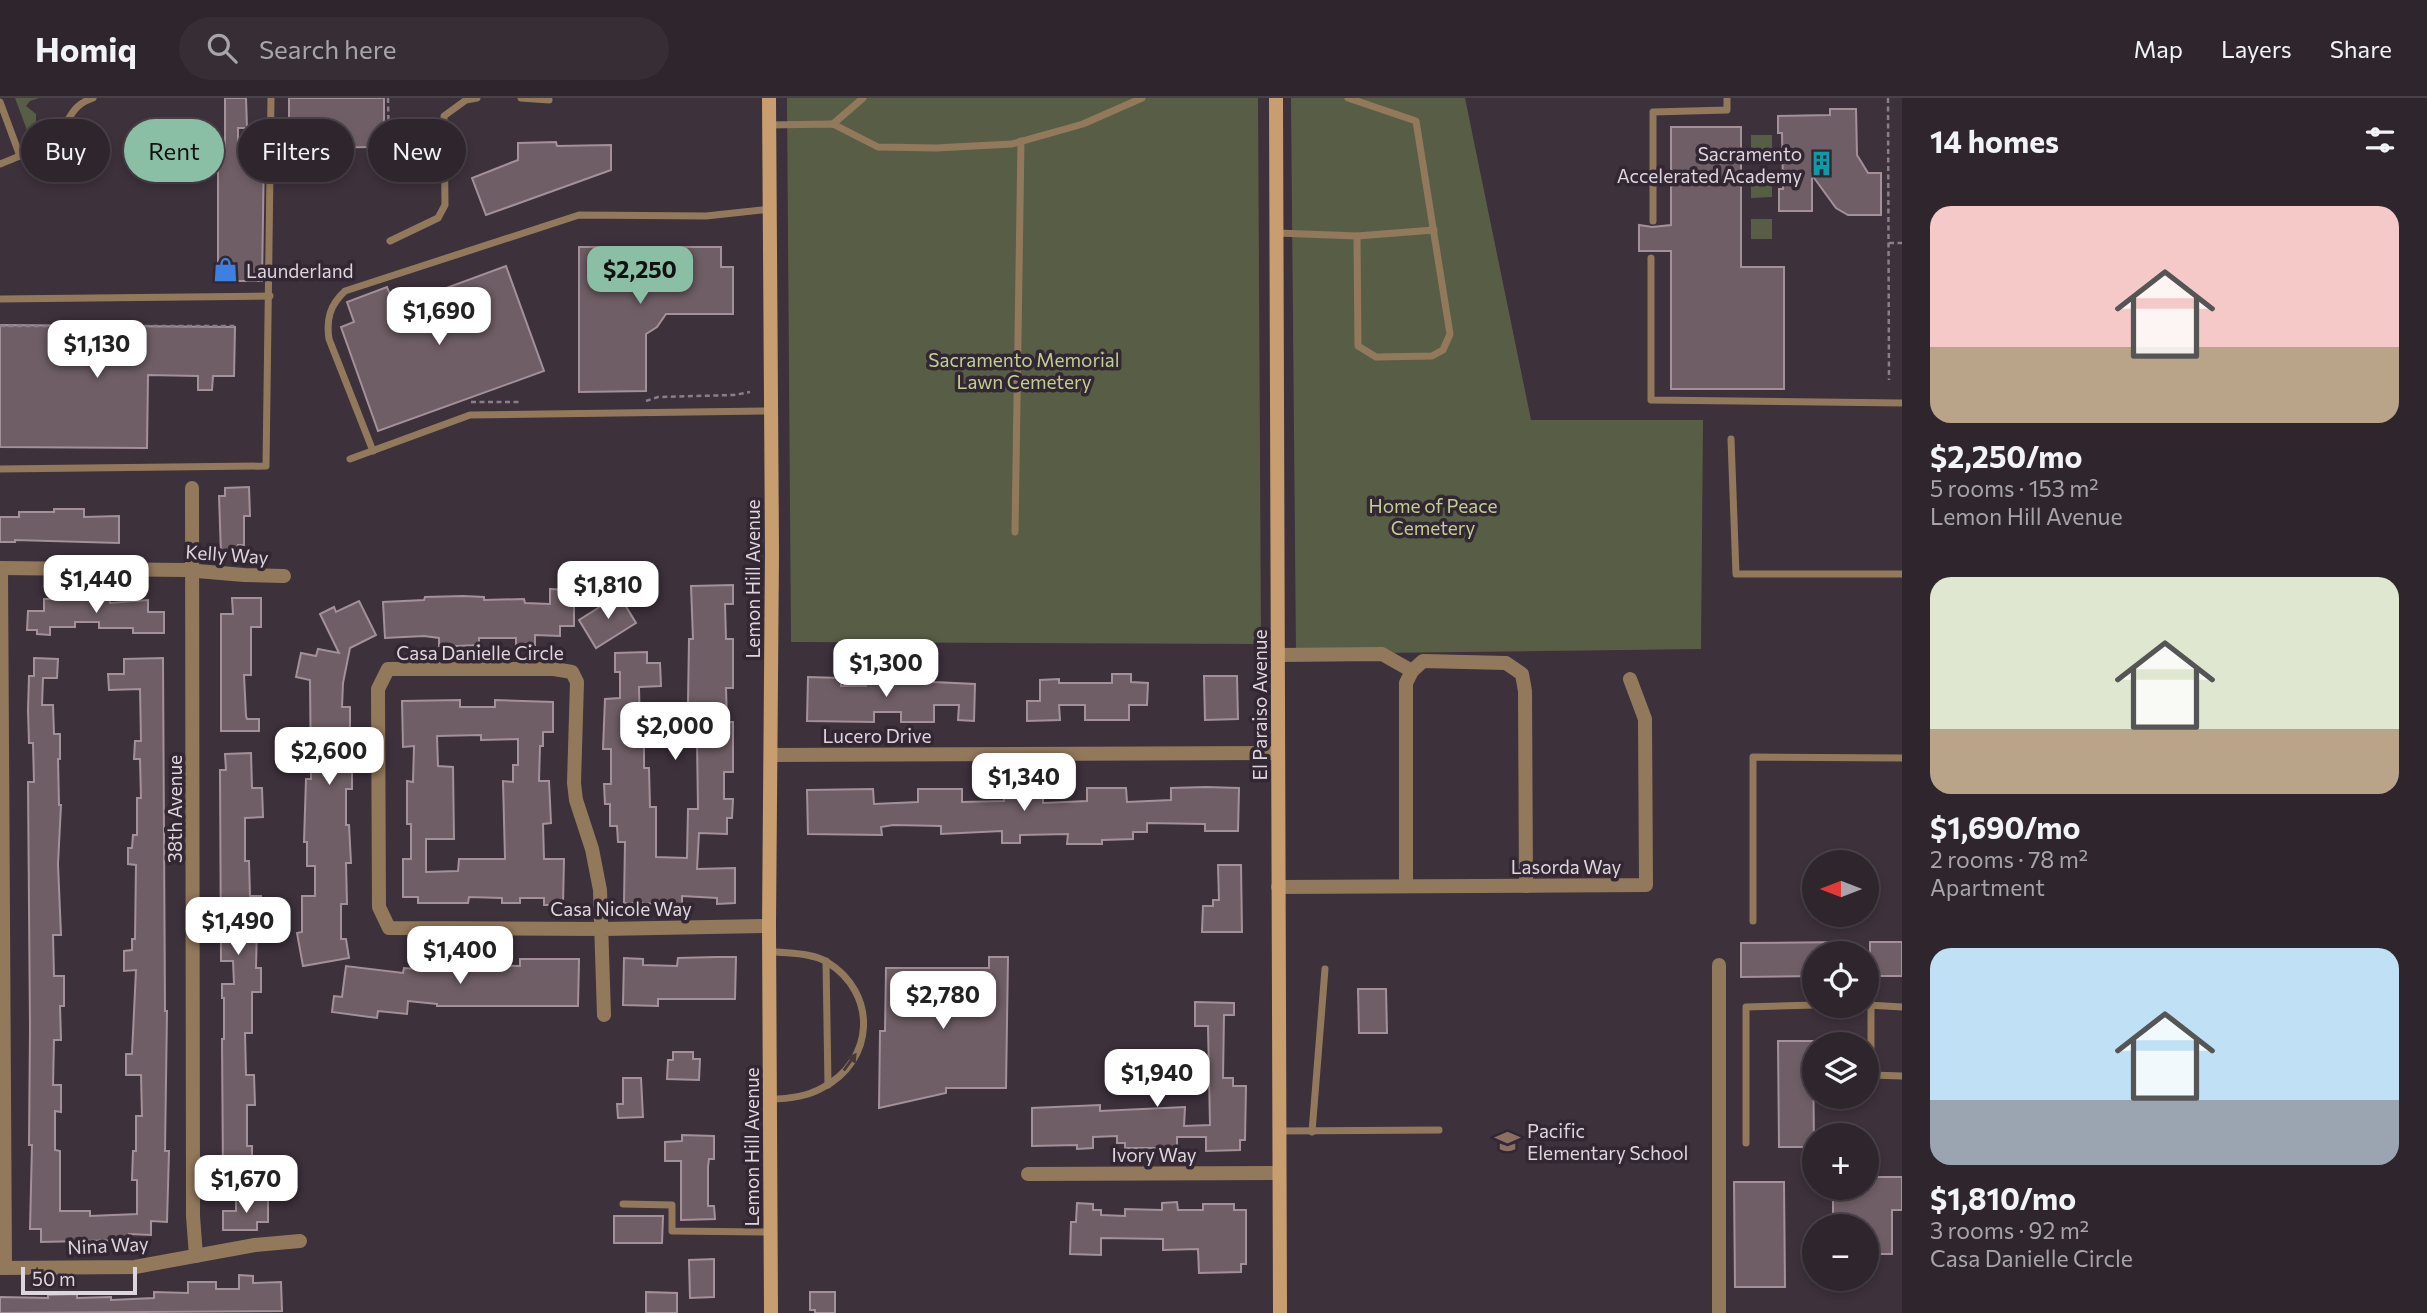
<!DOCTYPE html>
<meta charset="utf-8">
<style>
:root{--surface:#2e252d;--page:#362d35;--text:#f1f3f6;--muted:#a7a5aa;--line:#494249;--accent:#8abfa5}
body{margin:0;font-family:Commissioner,sans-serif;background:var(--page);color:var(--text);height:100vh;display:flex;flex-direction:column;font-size:26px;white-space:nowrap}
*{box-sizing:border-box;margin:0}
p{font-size:23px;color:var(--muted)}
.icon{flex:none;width:38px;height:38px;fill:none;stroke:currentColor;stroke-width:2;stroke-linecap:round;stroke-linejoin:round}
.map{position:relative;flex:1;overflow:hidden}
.details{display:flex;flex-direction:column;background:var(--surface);width:525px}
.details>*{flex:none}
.top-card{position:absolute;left:21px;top:21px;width:665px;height:63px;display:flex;gap:14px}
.needle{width:46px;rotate:270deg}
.fabs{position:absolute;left:1802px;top:752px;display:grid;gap:14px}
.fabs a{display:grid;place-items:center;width:77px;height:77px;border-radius:50%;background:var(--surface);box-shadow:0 4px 10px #0003,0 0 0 2px var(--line);font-size:35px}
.scale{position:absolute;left:21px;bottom:18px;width:116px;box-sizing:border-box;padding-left:7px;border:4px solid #ded6de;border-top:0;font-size:19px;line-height:24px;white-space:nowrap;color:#ded6de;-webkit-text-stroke:5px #322732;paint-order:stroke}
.price{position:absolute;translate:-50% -60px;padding:0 16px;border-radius:14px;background:#fff;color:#222;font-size:23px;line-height:46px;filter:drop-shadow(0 2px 4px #0008)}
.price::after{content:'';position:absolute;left:50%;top:42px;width:21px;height:16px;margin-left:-10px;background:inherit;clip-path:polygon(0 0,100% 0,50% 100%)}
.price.active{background:var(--accent);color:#111}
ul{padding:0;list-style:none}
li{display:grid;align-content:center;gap:14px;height:371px;padding:0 28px}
li span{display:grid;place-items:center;height:217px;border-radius:21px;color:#555}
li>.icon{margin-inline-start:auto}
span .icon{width:126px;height:126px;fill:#fffc;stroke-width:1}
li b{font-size:30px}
h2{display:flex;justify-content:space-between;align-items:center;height:84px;padding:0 28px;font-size:30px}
.pill{padding:0 24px;border-radius:32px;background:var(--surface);box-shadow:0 4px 10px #0003,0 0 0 2px var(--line);font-size:24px;line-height:63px}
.pill.active{background:var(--accent);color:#111}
header{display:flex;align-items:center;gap:42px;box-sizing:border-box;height:98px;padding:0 35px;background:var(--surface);border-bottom:2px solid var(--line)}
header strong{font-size:33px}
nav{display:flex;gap:38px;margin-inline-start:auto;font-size:24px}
.search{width:490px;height:63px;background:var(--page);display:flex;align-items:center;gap:18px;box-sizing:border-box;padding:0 24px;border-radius:38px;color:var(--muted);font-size:26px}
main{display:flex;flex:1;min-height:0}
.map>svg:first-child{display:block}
.green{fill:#585e46}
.building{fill:#6f5e65;stroke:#a49098;stroke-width:2;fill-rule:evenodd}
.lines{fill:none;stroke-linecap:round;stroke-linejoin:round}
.path{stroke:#897f89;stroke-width:2.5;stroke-dasharray:5 3.5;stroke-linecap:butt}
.lane{stroke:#93795c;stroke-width:7}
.street{stroke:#93795c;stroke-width:14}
.secondary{stroke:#c89e70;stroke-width:14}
.oneway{fill:#45373a}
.labels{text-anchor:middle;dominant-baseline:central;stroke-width:7;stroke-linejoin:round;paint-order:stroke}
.poi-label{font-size:19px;fill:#ded6de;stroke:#322732;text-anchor:start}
.park-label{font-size:19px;fill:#c1d090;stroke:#322732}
.street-label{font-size:19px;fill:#ded6de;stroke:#322732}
</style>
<header>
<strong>Homiq</strong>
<div class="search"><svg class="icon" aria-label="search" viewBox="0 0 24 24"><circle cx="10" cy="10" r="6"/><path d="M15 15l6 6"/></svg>Search here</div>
<nav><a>Map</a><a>Layers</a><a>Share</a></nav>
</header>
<main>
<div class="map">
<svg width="1902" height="1215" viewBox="0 0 1902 1215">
<rect width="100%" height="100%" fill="#3d313c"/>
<g class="green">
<polygon points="15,0 39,0 30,3 26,8 36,16 36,36 30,40"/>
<polygon points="787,0 1258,0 1261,546 791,544"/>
<polygon points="1291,0 1465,0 1531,322 1703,322 1701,551 1296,556"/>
<rect x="1751" y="37" width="21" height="20"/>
<polygon points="1751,79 1772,79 1772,99 1751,100"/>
<rect x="1751" y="121" width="21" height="20"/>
</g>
<g class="building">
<polygon points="225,0 246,0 247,30 238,30 238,55 264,55 262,183 218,183 218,50 225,50"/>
<polygon points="289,0 384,0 384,36 373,36 373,49 289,50"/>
<polygon points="1830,11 1856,11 1857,57 1868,75 1881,75 1881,117 1848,117 1836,110 1812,77 1812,113 1779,113 1779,91 1783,91 1782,35 1778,35 1778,18 1830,17"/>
<polygon points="1671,29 1741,29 1741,169 1784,169 1784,291 1671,291 1671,153 1639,153 1639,127 1652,129 1671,127"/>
<polygon points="556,44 557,48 611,47 611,72 486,117 472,80 518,62 518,45"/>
<polygon points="579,149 721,149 721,169 733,169 733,216 666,216 657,229 646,236 646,293 579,294"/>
<polygon points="506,168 544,273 378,333 341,229 354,224 347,204 387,189 395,209"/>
<polygon points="0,227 235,229 234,278 213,278 212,292 198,292 198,278 148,277 147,350 0,349"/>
<polygon points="249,389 250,418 244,418 244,447 238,447 238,456 221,456 219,398 225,398 225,390"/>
<polygon points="54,411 84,411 84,419 119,418 119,445 15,442 15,444 0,444 0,419 19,419 19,414 54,414"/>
<polygon points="733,487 733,506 725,506 726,541 733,541 733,590 726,590 727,624 733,624 733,674 724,674 724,701 733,701 732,720 727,720 727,736 699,735 697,771 735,770 735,805 717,806 717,800 682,798 682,806 624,805 625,744 618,744 617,728 610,728 610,706 605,706 604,686 611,686 611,651 603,651 605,601 620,600 620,574 615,574 615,555 647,554 647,565 660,565 661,588 639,589 640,632 644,632 644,670 649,670 650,709 656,709 656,759 687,760 688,711 698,711 697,643 692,643 692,605 688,605 689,541 693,541 691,488"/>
<polygon points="550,491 574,492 574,528 560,528 560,538 535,537 535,547 516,547 516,540 479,540 479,547 457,548 439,548 439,540 424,538 385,540 383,504 424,502 425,499 463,498 484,499 484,502 524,501 525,505 550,506"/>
<polygon points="619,497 636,525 596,550 579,522"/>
<polygon points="110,500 110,505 148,502 148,514 164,514 164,535 133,535 133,530 99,530 99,524 75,524 75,529 50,529 50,537 37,536 37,532 27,532 28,513 44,513 44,501"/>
<polygon points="232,500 261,500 261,529 251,529 251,577 244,577 246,618 247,621 259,621 259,633 221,633 221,516 233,516"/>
<polygon points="359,503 376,537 350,550 343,585 342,609 350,609 350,650 352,650 352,691 346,691 346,727 349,727 351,765 346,765 347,806 341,806 341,841 346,841 349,860 303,868 297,835 302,834 302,798 315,798 315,768 307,768 307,744 304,744 306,681 311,681 310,582 296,579 301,555 316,558 318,551 339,555 320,516 334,509 336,514"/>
<polygon points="34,560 58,561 57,580 43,580 42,607 53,607 54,636 60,636 60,661 58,661 59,707 61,707 58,766 61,837 53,837 54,878 64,878 64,908 60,908 61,942 54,942 53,987 61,987 61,1014 55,1013 55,1052 60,1053 60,1113 90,1113 90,1118 137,1116 137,1082 132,1082 133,1053 136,1053 136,1018 142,1018 141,977 126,977 126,956 132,956 136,872 124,873 124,853 132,852 132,841 135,841 136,767 128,766 128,750 132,750 133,737 137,737 137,700 141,700 140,661 134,661 135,643 141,643 140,591 109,592 108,576 124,576 124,561 163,560 165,913 167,913 165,1053 169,1053 167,1124 151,1123 151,1137 129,1136 129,1142 41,1144 41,1131 30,1131 32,1047 29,1047 30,930 28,684 34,684 33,645 29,645 28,612 29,578 34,578"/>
<polygon points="1112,576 1131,576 1131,584 1148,585 1147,607 1129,607 1129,622 1085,622 1085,607 1059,607 1060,622 1027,623 1027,603 1040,603 1040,582 1059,581 1059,585 1112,585"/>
<polygon points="866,577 891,577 891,583 934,582 934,584 975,586 974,623 958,622 959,607 934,607 934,624 901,624 901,614 874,614 874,624 807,623 808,579 841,580 841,588 866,588"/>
<polygon points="1204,578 1237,578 1238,621 1205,622"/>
<path d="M460 602V609H495V602L553 604V634H543V648H540L539 683H549L551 725 543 726 544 761H564L563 807H544V800H520V805H502V800L469 799 468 805H418V799H403V761H411V726H407V683L413 684 414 648 403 649 402 603ZM481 637V642L518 641V667H513V684L503 683 505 761H459L458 773 426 774V741H454L453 669 438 668 437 638Z"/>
<polygon points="251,655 252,690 262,690 263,719 245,720 245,763 249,763 250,798 261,798 262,828 257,828 256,870 261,870 261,894 252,894 252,935 245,935 246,977 254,977 255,1007 247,1007 247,1048 252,1048 252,1073 244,1073 244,1080 223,1080 222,941 224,941 224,900 222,900 222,886 234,886 233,863 221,863 220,672 226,672 225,656"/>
<polygon points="1206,689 1239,690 1238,733 1205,733 1205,726 1147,725 1147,734 1133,734 1133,741 1102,742 1102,746 1067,746 1068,736 1020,737 1020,745 1002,745 1002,733 941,736 941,728 893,727 881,729 882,737 808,736 807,692 873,691 874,706 918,704 918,691 962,691 962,704 1004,703 1003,691 1043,691 1043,705 1087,703 1087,690 1126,690 1127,704 1171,702 1171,690"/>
<polygon points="1218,767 1241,767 1242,834 1202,834 1203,808 1213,808 1213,802 1219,802"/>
<polygon points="1846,844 1846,856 1815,856 1815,878 1741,879 1741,845"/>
<rect x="1870" y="844" width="32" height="34"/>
<polygon points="716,859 736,859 735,901 658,901 658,908 623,907 624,860 643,861 643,867 677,868 678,860"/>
<polygon points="989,859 1008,859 1006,990 946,990 946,995 879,1010 880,933 885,933 886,870 989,870"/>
<polygon points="466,861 485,862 485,867 520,868 520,861 579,861 578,908 437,908 437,906 408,903 407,916 378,913 377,920 332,914 334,898 342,899 346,868 403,875 404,870 427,872 427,862"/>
<polygon points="1358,891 1386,891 1387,935 1359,935"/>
<polygon points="1195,904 1234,905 1234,917 1224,917 1223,980 1233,980 1233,988 1246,988 1245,1042 1240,1042 1240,1052 1206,1053 1206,1039 1177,1039 1177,1050 1125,1050 1125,1045 1117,1045 1117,1038 1093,1039 1093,1050 1077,1051 1077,1047 1032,1048 1032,1010 1100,1007 1100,1013 1185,1009 1184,1028 1210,1027 1208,928 1195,928"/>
<polygon points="1778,943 1813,943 1814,1049 1779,1049"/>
<polygon points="673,954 693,954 693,961 700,961 699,982 667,981 668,962 673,962"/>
<polygon points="623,980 641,980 643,1019 618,1020 617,1006 623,1006"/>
<polygon points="682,1037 714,1038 714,1061 709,1061 708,1069 708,1108 714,1108 715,1121 681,1122 681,1063 665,1063 665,1044 682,1043"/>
<polygon points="1867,1079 1902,1079 1902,1112 1892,1112 1892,1156 1867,1156 1867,1129 1833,1129 1833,1090 1867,1090"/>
<polygon points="1734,1084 1784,1084 1785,1189 1735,1189"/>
<polygon points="268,1101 268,1124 257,1124 257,1132 223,1132 223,1113 236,1113 236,1102"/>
<polygon points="1177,1104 1178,1112 1203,1112 1203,1106 1234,1106 1234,1112 1246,1112 1246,1166 1241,1166 1241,1174 1199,1175 1198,1151 1163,1152 1163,1141 1101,1140 1101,1157 1070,1156 1071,1124 1076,1124 1077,1105 1093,1106 1093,1112 1101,1112 1101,1117 1125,1118 1125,1111 1162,1112 1162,1105"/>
<polygon points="614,1118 663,1118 662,1145 614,1145"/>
<polygon points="714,1161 714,1199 690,1200 689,1162"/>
<polygon points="239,1177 253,1178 253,1185 281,1184 282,1213 0,1215 0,1199 48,1200 48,1197 77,1196 77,1200 111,1199 111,1202 154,1200 154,1194 188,1195 188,1184 216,1184 216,1191 239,1191"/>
<polygon points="646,1194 677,1195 677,1215 646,1215"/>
<polygon points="810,1194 835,1194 835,1215 815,1215 815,1212 810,1212"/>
</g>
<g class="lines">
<g class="path">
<polyline points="388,0 389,61"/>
<polyline points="1888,0 1889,282"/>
<polyline points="1889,145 1902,145"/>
<polyline points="0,228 238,228"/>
<polyline points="646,303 658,299 734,297 750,294"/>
<polyline points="471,304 521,304"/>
</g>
<g class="lane">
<polyline points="521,0 549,2"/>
<polyline points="0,4 20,58"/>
<polyline points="833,26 863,0"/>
<polyline points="769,27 833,26 878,49 936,50 1012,46 1083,26 1142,0"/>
<path d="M0 66C17 59 41 51 55 38 72 23 69 8 93 0"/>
<polyline points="1653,123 1653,14 1727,12 1727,0"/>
<polyline points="1277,135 1357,138 1358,248 1376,259 1432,258 1443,252 1450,236 1416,23 1348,0"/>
<polyline points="1357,138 1434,132"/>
<polyline points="390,143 438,120 445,107 444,18 466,2 477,0"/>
<polyline points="1651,160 1651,302 1902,305"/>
<polyline points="0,201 270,198"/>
<polyline points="1731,341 1736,476 1902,476"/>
<path d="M373 353 329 241C326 221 330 207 345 193L579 117 706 118 770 111"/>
<polyline points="350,361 470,317 771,313"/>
<polyline points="0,371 266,368 271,0"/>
<polyline points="1015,434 1021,43"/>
<polyline points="1753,823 1753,659 1902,660"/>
<path d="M769 853C787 856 811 854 827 864 878 895 875 963 822 990 806 999 788 1001 770 1001"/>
<polyline points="826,863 828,987"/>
<polyline points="1868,907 1902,909"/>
<polyline points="1871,907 1871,977 1902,978"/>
<polyline points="1279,1033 1439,1032"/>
<polyline points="1312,1034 1325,871"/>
<polyline points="1746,1045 1746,909 1815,907"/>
<polyline points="623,1106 672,1107 672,1133 770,1134"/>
</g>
<g class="street">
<polyline points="192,390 193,1118 196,1158"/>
<polyline points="0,470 185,472 244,477 284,478"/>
<polyline points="1,470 5,1170"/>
<polyline points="1278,557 1382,556 1412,573"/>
<polyline points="771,657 1277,655"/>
<polyline points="1406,788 1406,585 1412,573 1423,563 1506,565 1522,576 1525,593 1526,788"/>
<polyline points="1278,789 1646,787 1645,621 1630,581"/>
<polyline points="1719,867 1719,1215"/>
<polyline points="604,917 600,792 592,751 576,702 574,685 577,584 572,574 554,571 388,571 378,591 379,809 389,830 603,831 769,828"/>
<polyline points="1028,1076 1279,1075"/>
<polyline points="0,1170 135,1169 255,1147 300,1143"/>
</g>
<g class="secondary">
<polyline points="769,0 772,454 769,828 771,1215"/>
<polyline points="1276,0 1280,1215"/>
</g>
</g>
<defs><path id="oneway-solid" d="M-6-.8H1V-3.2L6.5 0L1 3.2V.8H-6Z" transform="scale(1.75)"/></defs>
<use class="oneway" href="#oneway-solid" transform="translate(850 964) rotate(-54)"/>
<defs>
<symbol id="building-bare" viewBox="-9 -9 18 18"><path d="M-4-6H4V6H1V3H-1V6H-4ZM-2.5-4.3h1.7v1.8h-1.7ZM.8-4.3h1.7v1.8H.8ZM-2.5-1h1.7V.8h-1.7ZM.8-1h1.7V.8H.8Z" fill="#0f9aa8" stroke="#322732" stroke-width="2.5" paint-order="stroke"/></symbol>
<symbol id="shop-bare" viewBox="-9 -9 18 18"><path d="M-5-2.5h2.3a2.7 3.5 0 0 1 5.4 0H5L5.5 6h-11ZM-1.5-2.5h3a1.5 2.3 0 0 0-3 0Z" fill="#3f7fe0" stroke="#322732" stroke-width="2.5" paint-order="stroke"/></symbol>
<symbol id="school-bare" viewBox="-9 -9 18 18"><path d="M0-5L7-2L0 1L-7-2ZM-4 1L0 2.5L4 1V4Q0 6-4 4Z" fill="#8d6e63" stroke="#322732" stroke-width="2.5" paint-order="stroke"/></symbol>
</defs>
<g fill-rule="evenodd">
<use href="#building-bare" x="1804" y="48" width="35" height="35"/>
<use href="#shop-bare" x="208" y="154" width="35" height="35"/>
<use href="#school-bare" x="1490" y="1026" width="35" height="35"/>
</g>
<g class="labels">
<g class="poi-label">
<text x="1802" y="55" text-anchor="end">Sacramento<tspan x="1802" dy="22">Accelerated Academy</tspan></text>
<text x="246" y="172">Launderland</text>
<text x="1527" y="1032">Pacific<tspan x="1527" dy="22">Elementary School</tspan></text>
</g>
<g class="park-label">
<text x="1024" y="261">Sacramento Memorial<tspan x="1024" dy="22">Lawn Cemetery</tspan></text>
<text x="1433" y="407">Home of Peace<tspan x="1433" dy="22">Cemetery</tspan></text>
</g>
<g class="street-label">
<text transform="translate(227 456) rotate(4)">Kelly Way</text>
<text transform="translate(752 481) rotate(-90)">Lemon Hill Avenue</text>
<text x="480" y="554">Casa Danielle Circle</text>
<text transform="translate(1259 607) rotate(-90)">El Paraiso Avenue</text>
<text x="877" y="637">Lucero Drive</text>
<text transform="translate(174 711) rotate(-90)">38th Avenue</text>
<text x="1566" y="768">Lasorda Way</text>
<text x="621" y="810">Casa Nicole Way</text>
<text transform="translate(751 1049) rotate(-90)">Lemon Hill Avenue</text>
<text x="1154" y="1056">Ivory Way</text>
<text transform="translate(108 1147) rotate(-3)">Nina Way</text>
</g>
</g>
</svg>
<div class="fabs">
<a><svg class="needle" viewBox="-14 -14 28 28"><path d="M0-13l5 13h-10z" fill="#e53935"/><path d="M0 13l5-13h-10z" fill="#a7a5aa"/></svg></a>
<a><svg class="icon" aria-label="locate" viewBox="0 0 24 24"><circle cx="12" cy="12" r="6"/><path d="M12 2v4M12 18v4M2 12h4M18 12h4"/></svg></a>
<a><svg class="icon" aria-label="layers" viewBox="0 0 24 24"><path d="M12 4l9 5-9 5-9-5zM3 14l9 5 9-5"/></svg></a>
<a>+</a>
<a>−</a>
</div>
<div class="scale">50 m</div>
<b class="price active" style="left:640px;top:208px">$2,250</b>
<b class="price" style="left:439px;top:249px">$1,690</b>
<b class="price" style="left:97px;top:282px">$1,130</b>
<b class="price" style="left:96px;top:517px">$1,440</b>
<b class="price" style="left:608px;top:523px">$1,810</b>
<b class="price" style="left:886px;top:601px">$1,300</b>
<b class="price" style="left:675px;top:664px">$2,000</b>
<b class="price" style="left:329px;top:689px">$2,600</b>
<b class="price" style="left:1024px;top:715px">$1,340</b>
<b class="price" style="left:238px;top:859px">$1,490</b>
<b class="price" style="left:460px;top:888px">$1,400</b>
<b class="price" style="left:943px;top:933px">$2,780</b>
<b class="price" style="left:1157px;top:1011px">$1,940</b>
<b class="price" style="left:246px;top:1117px">$1,670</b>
<div class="top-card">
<a class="pill">Buy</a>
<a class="pill active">Rent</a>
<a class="pill">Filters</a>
<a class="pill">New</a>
</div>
</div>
<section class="details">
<h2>14 homes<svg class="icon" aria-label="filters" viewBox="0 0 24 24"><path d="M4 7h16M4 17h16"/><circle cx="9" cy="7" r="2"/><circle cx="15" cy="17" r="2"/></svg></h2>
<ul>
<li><span style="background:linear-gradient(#f6c9c9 65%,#b9a48a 0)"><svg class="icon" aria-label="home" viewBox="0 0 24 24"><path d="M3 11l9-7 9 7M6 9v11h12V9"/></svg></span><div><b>$2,250/mo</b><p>5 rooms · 153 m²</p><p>Lemon Hill Avenue</p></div></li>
<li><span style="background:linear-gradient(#dfe7d0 70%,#b9a48a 0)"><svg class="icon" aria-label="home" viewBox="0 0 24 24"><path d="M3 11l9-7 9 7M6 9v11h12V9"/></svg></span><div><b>$1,690/mo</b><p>2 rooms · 78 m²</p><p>Apartment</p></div></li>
<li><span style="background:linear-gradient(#bfe0f5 70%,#9aa5b1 0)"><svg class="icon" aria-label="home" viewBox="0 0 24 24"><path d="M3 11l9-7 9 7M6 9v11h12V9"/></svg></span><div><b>$1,810/mo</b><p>3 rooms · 92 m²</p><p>Casa Danielle Circle</p></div></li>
</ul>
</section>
</main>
